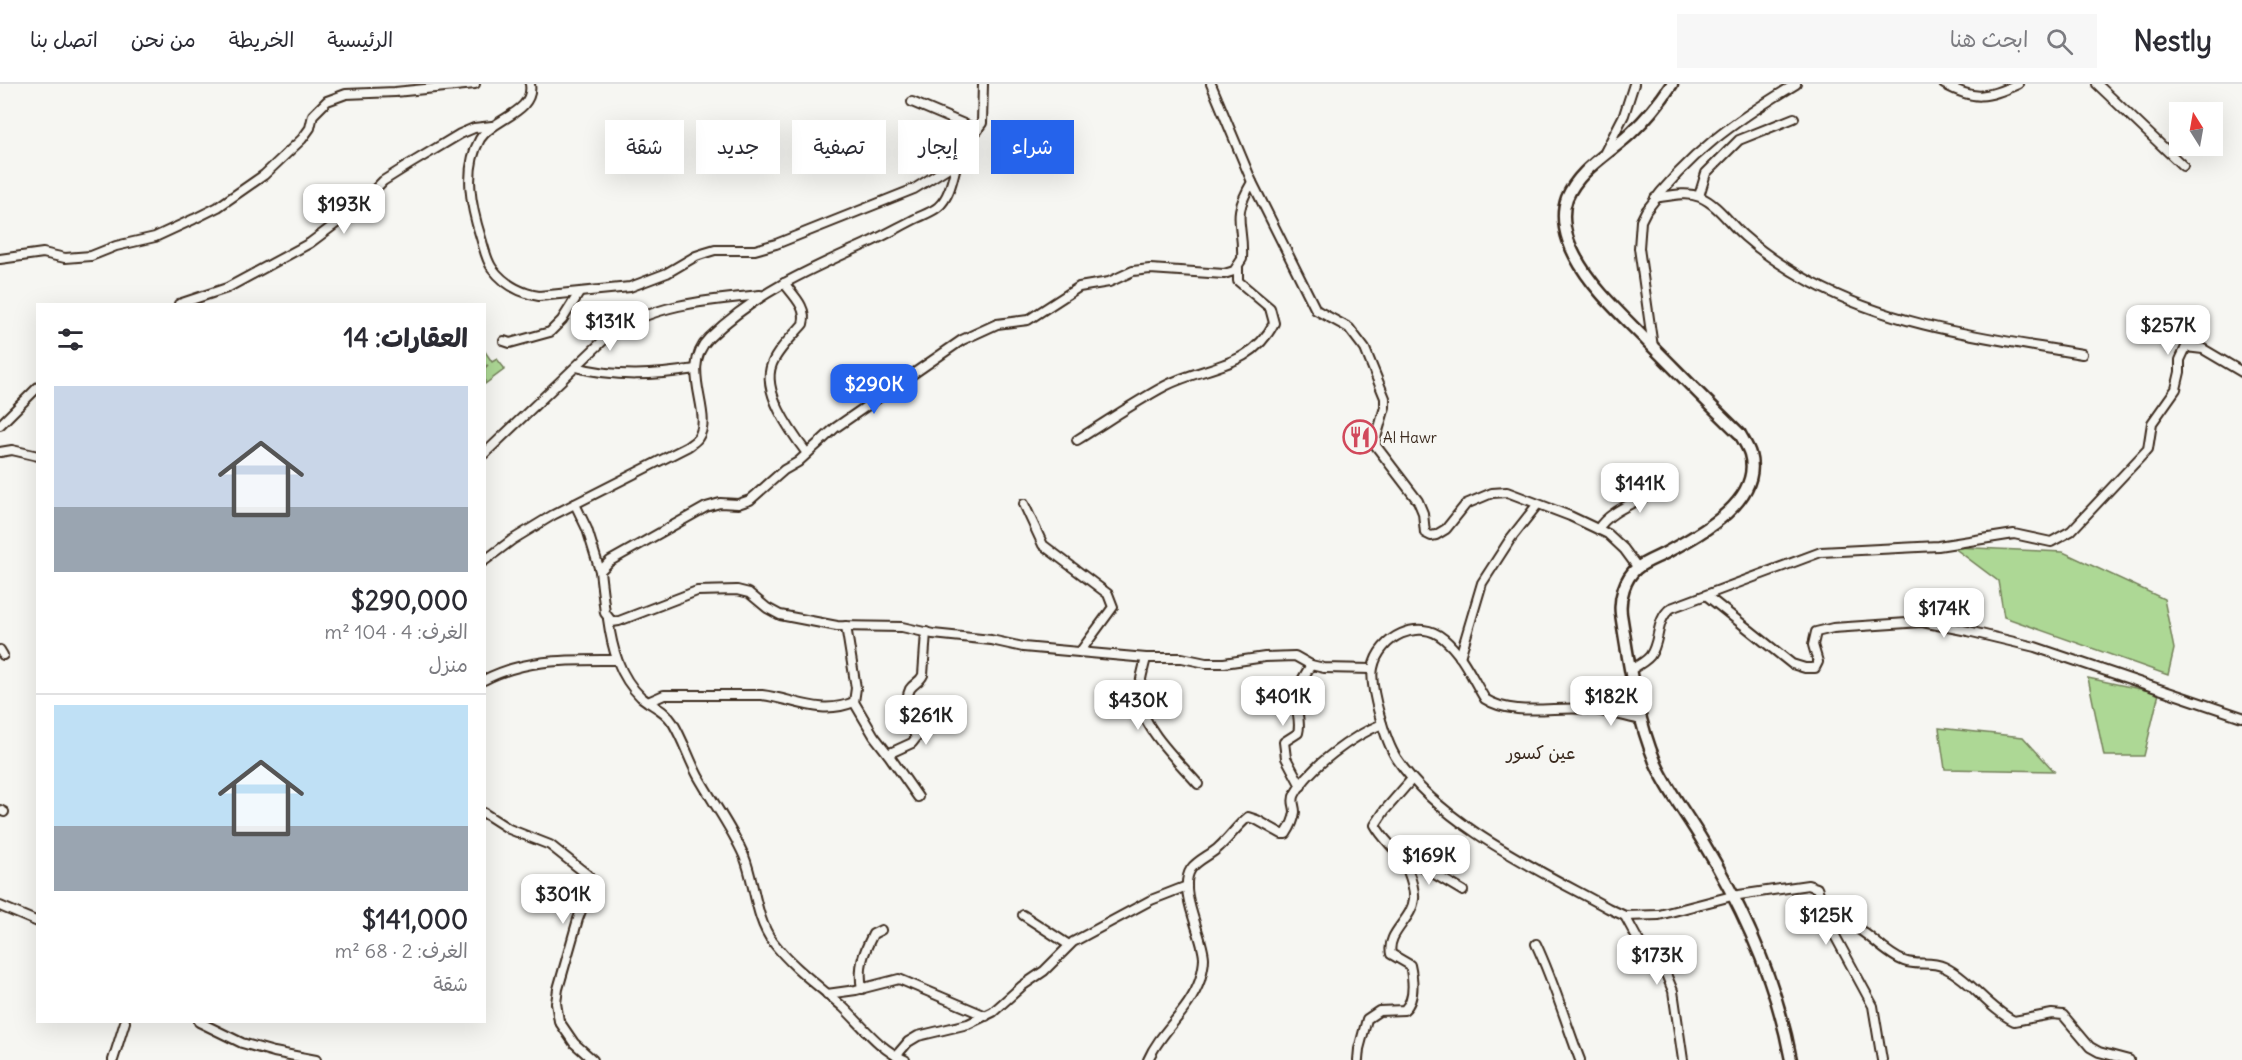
<!DOCTYPE html>
<html lang="ar">
<meta charset="utf-8">
<style>
:root{--surface:#fff;--page:#f7f7f7;--text:#2b2b33;--muted:#7c7c81;--line:#e1e1e2;--accent:#2563eb}
body{margin:0;font-family:Delius,"Playpen Sans Arabic",sans-serif;background:var(--page);color:var(--text);direction:rtl;height:100vh;display:flex;flex-direction:column;font-size:22px;white-space:nowrap}
*{box-sizing:border-box;margin:0}
p{font-size:20px;color:var(--muted)}
.icon{flex:none;width:33px;height:33px;fill:none;stroke:currentColor;stroke-width:2;stroke-linecap:round;stroke-linejoin:round}
.map{position:relative;flex:1;overflow:hidden;direction:ltr}
.panel{position:absolute;left:36px;top:219px;width:450px;height:720px;display:flex;flex-direction:column;background:var(--surface);border-radius:0px;box-shadow:0 6px 24px #0002;direction:rtl}
.panel>*{flex:none}
.top-card{position:absolute;left:504px;top:36px;width:570px;height:54px;direction:rtl;display:flex;gap:12px}
.needle{width:39px;rotate:349deg}
.tools{position:absolute;left:2169px;top:18px;display:grid;gap:12px}
.tools a{display:grid;place-items:center;width:54px;height:54px;border-radius:0px;background:var(--surface);box-shadow:0 6px 24px #0002;font-size:30px}
.price{position:absolute;translate:-50% -51px;padding:0 14px;border-radius:12px;background:#fff;color:#222;font-size:20px;line-height:39px;filter:drop-shadow(0 2px 3px #0008)}
.price::after{content:'';position:absolute;left:50%;top:36px;width:18px;height:14px;margin-left:-9px;background:inherit;clip-path:polygon(0 0,100% 0,50% 100%)}
.price.on{background:var(--accent);color:#fff}
ul{padding:0;list-style:none}
li{display:grid;align-content:center;gap:12px;height:318px;padding:0 18px}
li+li{border-top:2px solid var(--line)}
li span{display:grid;place-items:center;height:186px;border-radius:0px;color:#555}
li>.icon{margin-inline-start:auto}
span .icon{width:108px;height:108px;fill:#fffc;stroke-width:1}
li b{font-size:26px}
h2{display:flex;justify-content:space-between;align-items:center;height:72px;padding:0 18px;font-size:26px}
.pill{padding:0 21px;border-radius:0px;background:var(--surface);box-shadow:0 6px 24px #0002;font-size:21px;line-height:54px}
.pill.on{background:var(--accent);color:#fff}
header{display:flex;align-items:center;gap:36px;box-sizing:border-box;height:84px;padding:0 30px;background:var(--surface);border-bottom:2px solid var(--line)}
header strong{font-size:28px}
nav{display:flex;gap:33px;margin-inline-start:auto;font-size:21px}
.search{width:420px;height:54px;background:var(--page);display:flex;align-items:center;gap:15px;box-sizing:border-box;padding:0 21px;border-radius:0px;color:var(--muted);font-size:22px}
.map>svg:first-child{display:block}
.green{fill:#add895;stroke:#74815a;stroke-width:1.5}
.lines{fill:none;stroke-linecap:round;stroke-linejoin:round}
.street-casing{stroke:#3b2a1e;stroke-width:12}
.secondary-casing{stroke:#3b2a1e;stroke-width:15}
.street{stroke:#f6f6f2;stroke-width:8}
.secondary{stroke:#f6f6f2;stroke-width:10}
.labels{text-anchor:middle;dominant-baseline:central;stroke-width:6;stroke-linejoin:round;paint-order:stroke}
.poi-label{font-size:15px;fill:#3b2a1e;stroke:#f6f6f2;text-anchor:start}
.quarter-label{font-size:18px;fill:#3b2a1e;stroke:#f6f6f2}
</style>
<header>
<strong>Nestly</strong>
<div class="search"><svg class="icon" aria-label="search" viewBox="0 0 24 24"><circle cx="10" cy="10" r="6"/><path d="M15 15l6 6"/></svg>ابحث هنا</div>
<nav><a>الرئيسية</a><a>الخريطة</a><a>من نحن</a><a>اتصل بنا</a></nav>
</header>
<div class="map">
<svg width="2242" height="976" viewBox="0 0 2242 976">
<rect width="100%" height="100%" fill="#f6f6f2"/>
<filter id="ink" filterUnits="userSpaceOnUse"><feTurbulence type="fractalNoise" baseFrequency=".0167" numOctaves="2"/><feDisplacementMap in="SourceGraphic" scale="12" xChannelSelector="R" yChannelSelector="G"/><feConvolveMatrix kernelMatrix="1 2 1 2 8 2 1 2 1" color-interpolation-filters="sRGB"/></filter>
<g filter="url(#ink)">
<g class="green">
<polygon points="484,266 492,278 497,275 505,285 485,300 485,284 488,281 485,282"/>
<polygon points="1953,463 2063,468 2164,515 2174,565 2168,591 2004,533 1998,497"/>
<polygon points="2088,594 2159,609 2144,672 2104,672"/>
<polygon points="1939,644 2023,653 2054,687 1945,685"/>
</g>
<g class="lines">
<defs>
<g id="street">
<path d="M530 0C535 29 493 34 480 55 463 85 471 123 481 154 484 164 486 175 492 184 504 200 520 209 539 212L630 203 667 189 696 172 705 169 715 166H755L776 160 914 105 957 78 966 60 982 39 983 0"/>
<polyline points="1211,0 1252,98"/>
<path d="M1944 0C1975 17 1986 14 2018 0"/>
<polyline points="2097,0 2183,82"/>
<polyline points="912,18 978,46"/>
<polyline points="1605,68 1624,31 1634,0"/>
<polyline points="1699,112 1706,89 1739,56 1794,34"/>
<path d="M1655 114C1669 112 1686 107 1700 113 1717 120 1730 140 1744 152 1764 170 1787 185 1811 198 1895 244 1990 254 2082 270"/>
<polyline points="0,175 43,169 65,174 91,172 116,162 155,153 194,135 218,123 264,91 302,55 310,44 313,31 327,17 346,10 395,8 475,0"/>
<path d="M784 199C793 211 808 224 803 240 793 252 778 265 772 280 761 307 791 348 806 368"/>
<polyline points="179,220 227,204 310,159 358,123 383,97 410,80 460,50 474,44 492,42"/>
<polyline points="504,257 510,259 550,248 562,236 579,209"/>
<path d="M1653 263 1639 164 1641 137 1646 127C1688 70 1736 36 1796 0"/>
<path d="M576 283C616 294 656 291 696 285"/>
<polyline points="0,341 38,303"/>
<path d="M1077 356C1106 338 1135 318 1165 302 1205 281 1251 285 1274 239L1270 224 1238 197V184"/>
<polyline points="0,368 12,366 38,372"/>
<path d="M484 370 609 251C653 220 708 216 760 211"/>
<polyline points="575,420 587,445 600,487"/>
<polyline points="1024,420 1043,461 1108,510 1113,523 1080,568"/>
<path d="M1598 445C1613 422 1644 418 1663 400"/>
<path d="M484 477 512 456 553 431 687 363C691 360 695 358 698 354 715 330 678 285 709 254 755 209 810 185 868 159 885 151 901 142 917 134 923 131 932 128 938 123 950 113 953 93 957 78"/>
<polyline points="1707,512 1792,580 1805,584 1815,584 1818,578 1813,561 1816,548 1833,544 1922,538 1968,547 2035,563 2242,633"/>
<path d="M608 535C612 564 619 592 641 613 652 622 665 626 673 639 683 656 689 675 698 692 713 719 732 744 744 772 755 799 755 834 773 858 793 884 819 902 843 923 862 941 880 966 905 976"/>
<polyline points="0,566 3,571"/>
<polyline points="1460,573 1482,499 1511,454 1537,421"/>
<path d="M1146 574C1143 587 1138 602 1139 615 1143 645 1179 678 1198 700"/>
<path d="M1372 585 1324 584 1311 581 1295 572 1265 573 1224 579H1206L1182 574H1146L1023 563 991 556 933 550 902 543 837 542 780 531 767 524 749 509 737 506 697 507 619 537 612 538 605 529 600 487 610 477 706 423 720 419 738 420 750 416 784 386 798 378 835 344 962 256 997 240 1028 236 1079 203 1109 198 1133 187 1150 185 1224 190 1234 187 1242 175C1244 138 1230 135 1252 98L1316 226 1349 244 1365 265 1385 314V323L1376 354V362L1418 417 1423 429 1425 449 1431 452 1436 451 1446 445 1466 420 1492 409 1507 408 1570 432 1608 450 1624 465 1638 484"/>
<path d="M1630 586C1637 582 1645 578 1650 572 1661 557 1655 536 1671 524L1821 468 1938 462 2014 450 2051 458 2071 447 2148 365 2152 339 2176 305 2180 288V276L2186 263 2203 265 2242 288"/>
<path d="M484 596C526 574 571 576 616 576"/>
<path d="M648 618 664 611H762C795 615 820 632 854 618L856 604 846 542"/>
<path d="M854 618 874 652 888 670 912 659 916 654C911 641 903 619 910 605 914 599 920 598 923 591L926 548"/>
<polyline points="1586,624 1632,600"/>
<path d="M1641 636C1623 632 1604 626 1586 625 1555 622 1513 633 1485 615 1472 594 1463 571 1444 555 1419 533 1379 553 1373 584 1369 603 1386 659 1397 675 1442 742 1539 786 1608 824L1625 832 1659 831 1732 812 1808 801 1817 804 1834 850 1873 922 1882 976"/>
<polyline points="888,670 918,713"/>
<path d="M1301 702 1286 674 1284 658 1298 649C1301 638 1297 629 1296 619 1295 606 1304 592 1311 581"/>
<polyline points="0,726 4,728"/>
<polyline points="484,729 509,745 550,761 589,792 591,800 578,835 558,905 556,919 559,937 574,959 593,976"/>
<polyline points="1403,778 1421,782 1463,807"/>
<polyline points="0,822 38,838"/>
<polyline points="1023,831 1069,861"/>
<polyline points="1625,832 1638,856 1666,890 1673,907 1683,976"/>
<path d="M1831 842C1838 842 1847 840 1854 843 1868 848 1885 870 1904 877 1917 882 1931 877 1944 883 1971 896 1988 924 2014 937L2052 930 2063 931 2090 963 2099 968 2129 976"/>
<path d="M1536 860C1554 898 1565 937 1580 976"/>
<path d="M862 905C858 882 863 870 873 850L881 846"/>
<polyline points="827,910 856,906 899,895 986,932"/>
<polyline points="199,938 242,959 274,968 316,976"/>
<polyline points="896,972 908,958 918,952 968,940 993,928 1022,902 1044,887 1073,858 1151,816 1187,802"/>
<polyline points="113,976 125,938"/>
<path d="M1148 976C1161 946 1189 928 1200 896 1202 889 1204 881 1204 874 1203 851 1177 806 1191 785 1197 776 1211 771 1219 763 1229 754 1237 742 1248 733L1257 736 1282 750H1286C1290 744 1294 736 1295 728 1295 721 1291 717 1295 710 1310 682 1353 652 1382 640"/>
<path d="M1358 976 1359 965 1367 935 1379 927 1404 926C1416 916 1413 895 1410 881L1391 870C1386 849 1412 836 1414 815 1415 806 1411 795 1408 787 1402 769 1384 758 1375 741L1385 726 1412 695"/>
</g>
<path id="secondary" d="M1672 0C1660 18 1646 35 1631 49 1609 70 1579 85 1567 114 1560 133 1566 155 1575 172 1592 205 1623 232 1649 259 1679 289 1709 320 1740 350 1743 356 1748 363 1750 370 1763 416 1702 449 1669 467 1659 473 1646 477 1637 484 1625 494 1619 514 1621 530 1629 580 1636 632 1656 680 1668 707 1688 732 1703 758 1743 824 1777 899 1791 976"/>
</defs>
<use href="#street" class="street-casing"/>
<use href="#secondary" class="secondary-casing"/>
<use href="#street" class="street"/>
<use href="#secondary" class="secondary"/>
</g>
</g>
<defs>
<symbol id="restaurant-ring" viewBox="-11 -11 22 22"><circle r="9.5" fill="#f6f6f2" stroke="#d1495b" stroke-width="1.5"/><path d="M-5-6h1v4h1v-4h1v4h1v-4h1v5L-1.5 .5V6h-2V.5L-5-1ZM5-6V6H3V1.5H1.5Q1.5-4 5-6Z" fill="#d1495b"/></symbol>
</defs>
<g fill-rule="evenodd">
<use href="#restaurant-ring" x="1341" y="334" width="38" height="38"/>
</g>
<g class="labels">
<g class="poi-label">
<text x="1383" y="353">Al Hawr</text>
</g>
<g class="quarter-label">
<text x="1541" y="668">عين كسور</text>
</g>
</g>
</svg>
<div class="tools">
<a><svg class="needle" viewBox="-14 -14 28 28"><path d="M0-13l5 13h-10z" fill="#e53935"/><path d="M0 13l5-13h-10z" fill="#7c7c81"/></svg></a>
</div>
<b class="price" style="left:344px;top:151px">$193K</b>
<b class="price" style="left:610px;top:268px">$131K</b>
<b class="price" style="left:2168px;top:272px">$257K</b>
<b class="price on" style="left:874px;top:331px">$290K</b>
<b class="price" style="left:1640px;top:430px">$141K</b>
<b class="price" style="left:1944px;top:555px">$174K</b>
<b class="price" style="left:1283px;top:643px">$401K</b>
<b class="price" style="left:1611px;top:643px">$182K</b>
<b class="price" style="left:1138px;top:647px">$430K</b>
<b class="price" style="left:926px;top:662px">$261K</b>
<b class="price" style="left:1429px;top:802px">$169K</b>
<b class="price" style="left:563px;top:841px">$301K</b>
<b class="price" style="left:1826px;top:862px">$125K</b>
<b class="price" style="left:1657px;top:902px">$173K</b>
<div class="top-card">
<a class="pill on">شراء</a>
<a class="pill">إيجار</a>
<a class="pill">تصفية</a>
<a class="pill">جديد</a>
<a class="pill">شقة</a>
</div>
<section class="panel">
<h2>العقارات: 14<svg class="icon" aria-label="filters" viewBox="0 0 24 24"><path d="M4 7h16M4 17h16"/><circle cx="9" cy="7" r="2"/><circle cx="15" cy="17" r="2"/></svg></h2>
<ul>
<li><span style="background:linear-gradient(#c9d6e8 65%,#9aa5b1 0)"><svg class="icon" aria-label="home" viewBox="0 0 24 24"><path d="M3 11l9-7 9 7M6 9v11h12V9"/></svg></span><div><b>$290,000</b><p>الغرف: 4 · 104 m²</p><p>منزل</p></div></li>
<li><span style="background:linear-gradient(#bfe0f5 65%,#9aa5b1 0)"><svg class="icon" aria-label="home" viewBox="0 0 24 24"><path d="M3 11l9-7 9 7M6 9v11h12V9"/></svg></span><div><b>$141,000</b><p>الغرف: 2 · 68 m²</p><p>شقة</p></div></li>
</ul>
</section>
</div>
